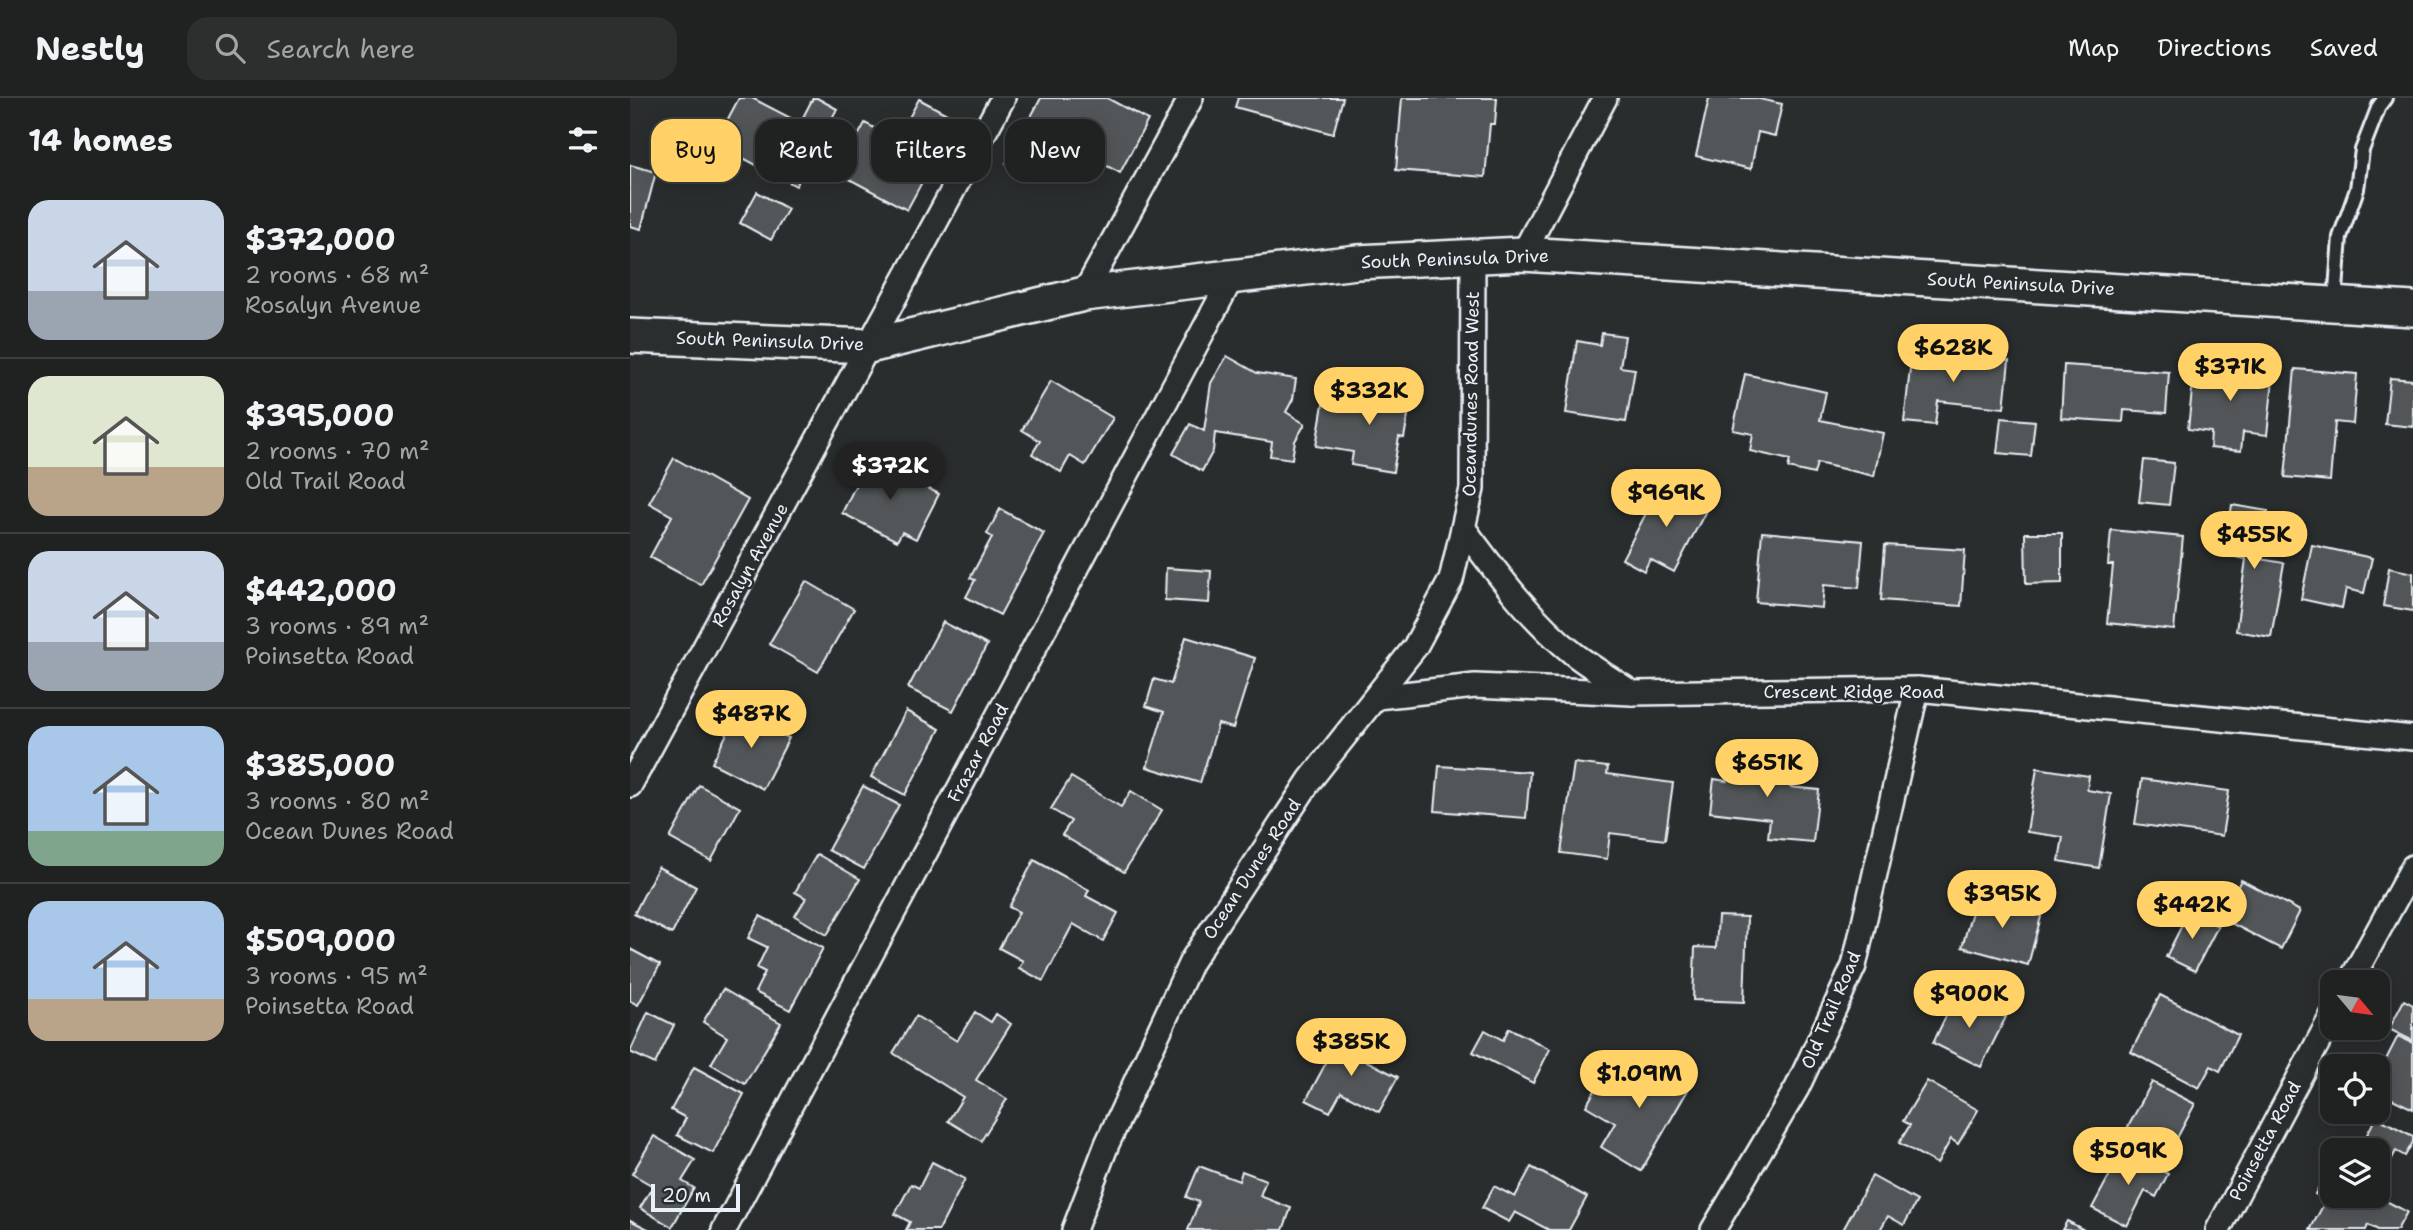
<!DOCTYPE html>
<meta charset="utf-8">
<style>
:root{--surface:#202222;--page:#2d2f2f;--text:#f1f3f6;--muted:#a2a4a5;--line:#3d3f40;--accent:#ffd166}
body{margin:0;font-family:"Shantell Sans",sans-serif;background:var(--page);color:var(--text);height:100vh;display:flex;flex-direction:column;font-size:26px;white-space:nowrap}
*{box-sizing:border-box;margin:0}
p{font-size:23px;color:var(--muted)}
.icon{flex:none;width:38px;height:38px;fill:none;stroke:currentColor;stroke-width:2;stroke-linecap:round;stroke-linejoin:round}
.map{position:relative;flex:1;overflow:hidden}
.sheet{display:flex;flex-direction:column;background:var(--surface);width:630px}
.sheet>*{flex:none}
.hud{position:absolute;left:21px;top:21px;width:665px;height:63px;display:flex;gap:14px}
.needle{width:46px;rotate:119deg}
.buttons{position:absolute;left:1690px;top:872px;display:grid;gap:14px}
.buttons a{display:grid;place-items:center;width:70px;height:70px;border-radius:14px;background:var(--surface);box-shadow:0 4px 18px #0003,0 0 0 2px var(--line);font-size:35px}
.scale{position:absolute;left:21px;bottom:18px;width:89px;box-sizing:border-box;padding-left:7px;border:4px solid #e8f1f8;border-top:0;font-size:19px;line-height:24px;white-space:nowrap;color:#e8f1f8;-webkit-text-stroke:5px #2a2d2e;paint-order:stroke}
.price{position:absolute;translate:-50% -60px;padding:0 16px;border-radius:24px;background:var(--accent);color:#111;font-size:23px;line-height:46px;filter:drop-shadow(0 2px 4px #0008)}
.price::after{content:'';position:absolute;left:50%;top:42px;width:21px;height:16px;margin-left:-10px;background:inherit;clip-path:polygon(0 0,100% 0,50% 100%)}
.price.active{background:#222;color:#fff}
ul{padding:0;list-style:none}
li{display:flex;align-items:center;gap:21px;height:175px;padding:0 28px}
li+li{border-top:2px solid var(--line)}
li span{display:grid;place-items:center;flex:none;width:196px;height:140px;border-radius:21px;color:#555}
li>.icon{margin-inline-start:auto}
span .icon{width:84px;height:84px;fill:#fffc;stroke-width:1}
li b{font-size:30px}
h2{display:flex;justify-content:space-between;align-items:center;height:84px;padding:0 28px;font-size:30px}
.pill{padding:0 24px;border-radius:21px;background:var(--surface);box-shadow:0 4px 18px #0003,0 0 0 2px var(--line);font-size:24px;line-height:63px}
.pill.active{background:var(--accent);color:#111}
header{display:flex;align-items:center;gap:42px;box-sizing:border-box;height:98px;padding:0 35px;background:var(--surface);border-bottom:2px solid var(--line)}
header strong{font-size:33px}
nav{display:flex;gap:38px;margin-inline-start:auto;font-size:24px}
.search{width:490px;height:63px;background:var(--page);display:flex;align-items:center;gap:18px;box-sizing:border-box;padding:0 24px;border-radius:21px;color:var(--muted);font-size:26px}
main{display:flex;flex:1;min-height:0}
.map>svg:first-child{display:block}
.building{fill:#535759;stroke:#e8f1f8;stroke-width:2}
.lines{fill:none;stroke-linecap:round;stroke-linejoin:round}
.lane-casing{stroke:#e8f1f8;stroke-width:18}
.street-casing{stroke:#e8f1f8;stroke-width:28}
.secondary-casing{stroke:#e8f1f8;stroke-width:38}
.lane{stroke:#2a2d2e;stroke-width:12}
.street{stroke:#2a2d2e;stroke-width:23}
.secondary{stroke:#2a2d2e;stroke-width:33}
.labels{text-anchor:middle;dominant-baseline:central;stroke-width:5;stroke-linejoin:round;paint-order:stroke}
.street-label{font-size:18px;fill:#e8f1f8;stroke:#2a2d2e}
</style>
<header>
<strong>Nestly</strong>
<div class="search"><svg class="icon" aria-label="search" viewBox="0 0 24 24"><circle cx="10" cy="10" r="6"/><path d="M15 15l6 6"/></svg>Search here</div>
<nav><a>Map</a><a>Directions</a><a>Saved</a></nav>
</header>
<main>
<section class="sheet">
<h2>14 homes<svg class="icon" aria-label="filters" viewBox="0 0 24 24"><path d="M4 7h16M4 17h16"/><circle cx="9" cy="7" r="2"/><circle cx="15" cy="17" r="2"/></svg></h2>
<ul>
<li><span style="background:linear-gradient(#c9d6e8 65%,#9aa5b1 0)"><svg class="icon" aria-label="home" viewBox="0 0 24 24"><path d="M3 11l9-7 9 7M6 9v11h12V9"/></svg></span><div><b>$372,000</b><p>2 rooms · 68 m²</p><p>Rosalyn Avenue</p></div></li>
<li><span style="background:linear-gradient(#dfe7d0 65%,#b9a48a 0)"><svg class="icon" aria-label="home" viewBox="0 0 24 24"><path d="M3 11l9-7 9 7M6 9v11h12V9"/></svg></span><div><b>$395,000</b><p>2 rooms · 70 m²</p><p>Old Trail Road</p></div></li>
<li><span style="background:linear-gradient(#c9d6e8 65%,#9aa5b1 0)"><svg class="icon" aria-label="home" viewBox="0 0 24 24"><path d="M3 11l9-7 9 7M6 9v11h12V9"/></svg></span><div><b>$442,000</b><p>3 rooms · 89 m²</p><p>Poinsetta Road</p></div></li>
<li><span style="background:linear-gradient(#a9c7e8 75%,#7fa58c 0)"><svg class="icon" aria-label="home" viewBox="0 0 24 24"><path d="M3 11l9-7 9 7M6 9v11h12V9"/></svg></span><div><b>$385,000</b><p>3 rooms · 80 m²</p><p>Ocean Dunes Road</p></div></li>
<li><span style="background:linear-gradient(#a9c7e8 70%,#b9a48a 0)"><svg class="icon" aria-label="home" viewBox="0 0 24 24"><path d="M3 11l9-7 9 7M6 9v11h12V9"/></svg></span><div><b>$509,000</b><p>3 rooms · 95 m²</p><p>Poinsetta Road</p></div></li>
</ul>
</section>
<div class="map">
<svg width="1783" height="1132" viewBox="0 0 1783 1132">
<rect width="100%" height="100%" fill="#2a2d2e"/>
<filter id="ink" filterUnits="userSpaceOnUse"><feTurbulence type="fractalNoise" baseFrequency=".0143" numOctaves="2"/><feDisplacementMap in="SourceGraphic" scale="14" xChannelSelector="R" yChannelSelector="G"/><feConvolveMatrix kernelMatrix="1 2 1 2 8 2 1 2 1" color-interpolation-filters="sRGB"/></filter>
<g filter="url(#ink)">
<g class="building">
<polygon points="109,0 122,0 170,25 183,0 187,0 207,11 166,88 85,45"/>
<polygon points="411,0 477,0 518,22 490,75 431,43 409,83 376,65"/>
<polygon points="608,0 713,0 703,36 605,9"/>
<polygon points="772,0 867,0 865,26 860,26 855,79 766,72"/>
<polygon points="1079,0 1125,0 1152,6 1145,38 1128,34 1121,71 1066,58"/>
<polygon points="289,1 326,21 277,112 208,75 235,25 267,42"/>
<polygon points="0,67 26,74 11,131 0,128"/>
<polygon points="127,94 158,111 141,142 110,125"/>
<polygon points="972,235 995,238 990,269 1005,271 996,324 936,315 947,243 970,247"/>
<polygon points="1282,253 1379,263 1374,310 1308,303 1305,327 1274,324"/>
<polygon points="597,258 627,275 666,281 663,301 656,314 675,326 665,343 662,361 640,358 642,344 585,335 583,353 572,373 543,356 560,326 574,333 581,285"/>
<polygon points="1565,263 1644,272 1637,337 1613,334 1611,353 1580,350 1581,334 1558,331"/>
<polygon points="1434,267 1539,274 1536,315 1494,312 1493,324 1431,320"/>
<polygon points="1665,271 1727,276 1723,326 1705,324 1700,383 1655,379"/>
<polygon points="1115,276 1196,294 1190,322 1253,335 1244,378 1187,365 1184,376 1158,370 1160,362 1120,353 1123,336 1103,332"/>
<polygon points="755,278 784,284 774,340 769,339 763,374 721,367 723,354 686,348 693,306 748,315"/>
<polygon points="1760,280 1783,282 1783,329 1755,326"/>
<polygon points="421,283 483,320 455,367 440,358 431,374 402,356 410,343 392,332"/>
<polygon points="1371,320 1405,323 1401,358 1367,355"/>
<polygon points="44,360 118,402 71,487 20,459 42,418 19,405"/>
<polygon points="239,360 309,396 286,441 272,434 267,443 212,415"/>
<polygon points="1514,362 1544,365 1539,407 1509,404"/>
<polygon points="1033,383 1079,407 1044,474 1020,461 1014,473 992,461"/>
<polygon points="1602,407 1638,413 1630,461 1654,465 1641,539 1606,533 1616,461 1594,457"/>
<polygon points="370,411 414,435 370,517 336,499 345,482 340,480 362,439 357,436"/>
<polygon points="1481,432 1553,439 1544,532 1477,525 1483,467 1478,467"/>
<polygon points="1132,434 1233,443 1229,490 1194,487 1192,510 1126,504"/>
<polygon points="1395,435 1432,435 1432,485 1396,486"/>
<polygon points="1255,447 1335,452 1331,508 1251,502"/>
<polygon points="1682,447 1742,460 1734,495 1716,491 1712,510 1671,501"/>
<polygon points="536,470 581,473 579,505 535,502"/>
<polygon points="1759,470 1783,475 1783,513 1753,508"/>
<polygon points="176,483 224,511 188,574 139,546"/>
<polygon points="313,524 357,547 323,613 278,590"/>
<polygon points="556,539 625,560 603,630 588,626 570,685 517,669 534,614 516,608 524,581 541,586"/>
<polygon points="276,613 310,631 275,697 241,679"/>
<polygon points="108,614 159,640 133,691 82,665"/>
<polygon points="1099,661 1162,668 1160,689 1189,692 1183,744 1138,740 1140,721 1080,714 1084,681 1097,683"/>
<polygon points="944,665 978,669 977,676 1043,685 1035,742 980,735 977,761 931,755"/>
<polygon points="809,668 900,674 896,720 805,713"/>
<polygon points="1407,670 1459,678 1457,692 1481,696 1469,770 1429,763 1433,739 1397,734"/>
<polygon points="441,679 491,709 501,693 532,712 494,774 432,737 441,723 421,711"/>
<polygon points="1512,681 1599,693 1592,738 1505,726"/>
<polygon points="69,687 110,710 81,763 40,740"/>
<polygon points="233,688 269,707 234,771 198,752"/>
<polygon points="187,756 230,781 197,837 165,818 176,800 165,794"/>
<polygon points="404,762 459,792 456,798 488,815 473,843 443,826 413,883 389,870 393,863 369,850 389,814 379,809"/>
<polygon points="28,769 66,789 42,836 4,816"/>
<polygon points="1611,782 1670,813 1651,851 1591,820"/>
<polygon points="1347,796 1412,815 1398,867 1332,849"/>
<polygon points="1559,813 1588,828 1565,873 1536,859"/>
<polygon points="130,818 193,850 160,912 125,894 135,874 127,870 137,849 118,840"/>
<polygon points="1088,818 1117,819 1114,904 1063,902 1065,849 1086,850"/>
<polygon points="0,851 30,867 8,907 0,903"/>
<polygon points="93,891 151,925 115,986 81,966 97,939 73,924"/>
<polygon points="1327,895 1376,919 1351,969 1303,945"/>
<polygon points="1530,897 1608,937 1590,973 1581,968 1569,990 1501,954"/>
<polygon points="1774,902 1783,907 1783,943 1759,931"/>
<polygon points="18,914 44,927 25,966 0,954"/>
<polygon points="345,914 361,924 366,916 381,926 346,982 377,1001 351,1043 318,1023 333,999 263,955 286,918 327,943"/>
<polygon points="879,930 920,951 903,985 843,954 855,932 873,942"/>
<polygon points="712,935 736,947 729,959 768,979 749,1014 711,994 700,1014 676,1002"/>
<polygon points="1768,938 1783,945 1783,1011 1748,994 1748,977"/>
<polygon points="1019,958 1063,983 1011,1073 971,1049 985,1025 956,1008 974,977 1000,992"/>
<polygon points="64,969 114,996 83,1055 47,1037 56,1020 41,1012"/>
<polygon points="1297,983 1348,1012 1328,1046 1321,1041 1307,1066 1269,1045 1280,1027 1273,1023"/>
<polygon points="1522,984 1565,1006 1534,1065 1491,1042"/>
<polygon points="1746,1019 1783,1038 1783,1044 1775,1058 1766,1053 1750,1083 1748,1082 1748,1052 1729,1052"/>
<polygon points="24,1038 65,1062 52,1083 64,1090 42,1129 10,1110 23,1088 2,1076"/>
<polygon points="1493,1052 1538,1076 1526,1099 1515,1093 1497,1128 1462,1110"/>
<polygon points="302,1064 335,1081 309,1132 276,1132 280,1124 265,1116 281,1086 289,1090"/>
<polygon points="569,1068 609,1083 612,1073 636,1082 630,1098 661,1110 653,1132 558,1132 569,1104 556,1099"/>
<polygon points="901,1069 957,1099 939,1132 919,1132 885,1114 879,1124 852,1110 864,1088 885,1099"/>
<polygon points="1698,1072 1703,1075 1703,1097 1745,1097 1777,1114 1767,1132 1748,1132 1738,1127 1736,1132 1680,1132 1696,1102 1685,1096"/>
<polygon points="1242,1078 1287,1103 1274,1127 1258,1118 1250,1132 1213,1132"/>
<polygon points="0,1122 20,1132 0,1132"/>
<polygon points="1437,1123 1454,1132 1432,1132"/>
</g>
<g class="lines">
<defs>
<polyline id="lane" points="1705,205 1710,139 1727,91 1732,52 1749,8 1755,0"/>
<g id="street">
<polyline points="893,156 975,0"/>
<polyline points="454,196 561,0"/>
<path d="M834 431C867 475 900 521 944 556 962 570 983 582 1002 595"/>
<polyline points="747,599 845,588 1002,595 1287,591 1783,640"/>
<polyline points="0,687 373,0"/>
<polyline points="1720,884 1783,769"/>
<polyline points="94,1132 602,179"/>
<polyline points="444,1132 477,1046 561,864 680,682 785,549 821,482 842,391 843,160"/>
<polyline points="1083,1132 1167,990 1224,868 1287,591"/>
<polyline points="1588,1132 1703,916"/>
</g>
<polyline id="secondary" points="0,238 239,248 454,196 727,164 893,156 1783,211"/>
</defs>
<use href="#lane" class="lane-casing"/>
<use href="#street" class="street-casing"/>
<use href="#secondary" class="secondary-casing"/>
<use href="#lane" class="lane"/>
<use href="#street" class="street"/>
<use href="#secondary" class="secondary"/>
</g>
</g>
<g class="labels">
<g class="street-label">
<text transform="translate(825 161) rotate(-2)">South Peninsula Drive</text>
<text transform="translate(1391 186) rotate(3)">South Peninsula Drive</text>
<text transform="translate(140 243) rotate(2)">South Peninsula Drive</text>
<text transform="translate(841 296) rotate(-89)">Oceandunes Road West</text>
<text transform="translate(120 467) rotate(-61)">Rosalyn Avenue</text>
<text x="1224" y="594">Crescent Ridge Road</text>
<text transform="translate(348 655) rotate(-62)">Frazar Road</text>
<text transform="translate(622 771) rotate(-57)">Ocean Dunes Road</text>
<text transform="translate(1201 912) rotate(-67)">Old Trail Road</text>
<text transform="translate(1635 1043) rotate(-62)">Poinsetta Road</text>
</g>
</g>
</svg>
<div class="buttons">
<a><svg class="needle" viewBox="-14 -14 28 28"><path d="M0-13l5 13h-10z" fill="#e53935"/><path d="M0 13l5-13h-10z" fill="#a2a4a5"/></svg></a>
<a><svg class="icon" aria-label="locate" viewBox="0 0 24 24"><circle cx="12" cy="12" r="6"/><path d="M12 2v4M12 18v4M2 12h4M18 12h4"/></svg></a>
<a><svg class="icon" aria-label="layers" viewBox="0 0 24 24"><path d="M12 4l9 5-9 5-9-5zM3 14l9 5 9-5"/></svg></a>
</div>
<div class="scale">20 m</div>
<b class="price" style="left:1323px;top:286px">$628K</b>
<b class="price" style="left:1600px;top:305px">$371K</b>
<b class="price" style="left:739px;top:329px">$332K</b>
<b class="price active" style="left:260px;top:404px">$372K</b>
<b class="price" style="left:1036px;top:431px">$969K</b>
<b class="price" style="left:1624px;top:473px">$455K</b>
<b class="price" style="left:121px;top:652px">$487K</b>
<b class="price" style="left:1137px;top:701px">$651K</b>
<b class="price" style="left:1372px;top:832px">$395K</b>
<b class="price" style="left:1562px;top:843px">$442K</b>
<b class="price" style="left:1339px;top:932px">$900K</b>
<b class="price" style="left:721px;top:980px">$385K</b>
<b class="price" style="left:1009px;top:1012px">$1.09M</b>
<b class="price" style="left:1498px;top:1089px">$509K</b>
<div class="hud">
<a class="pill active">Buy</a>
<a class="pill">Rent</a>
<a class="pill">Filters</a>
<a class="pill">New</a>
</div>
</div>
</main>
